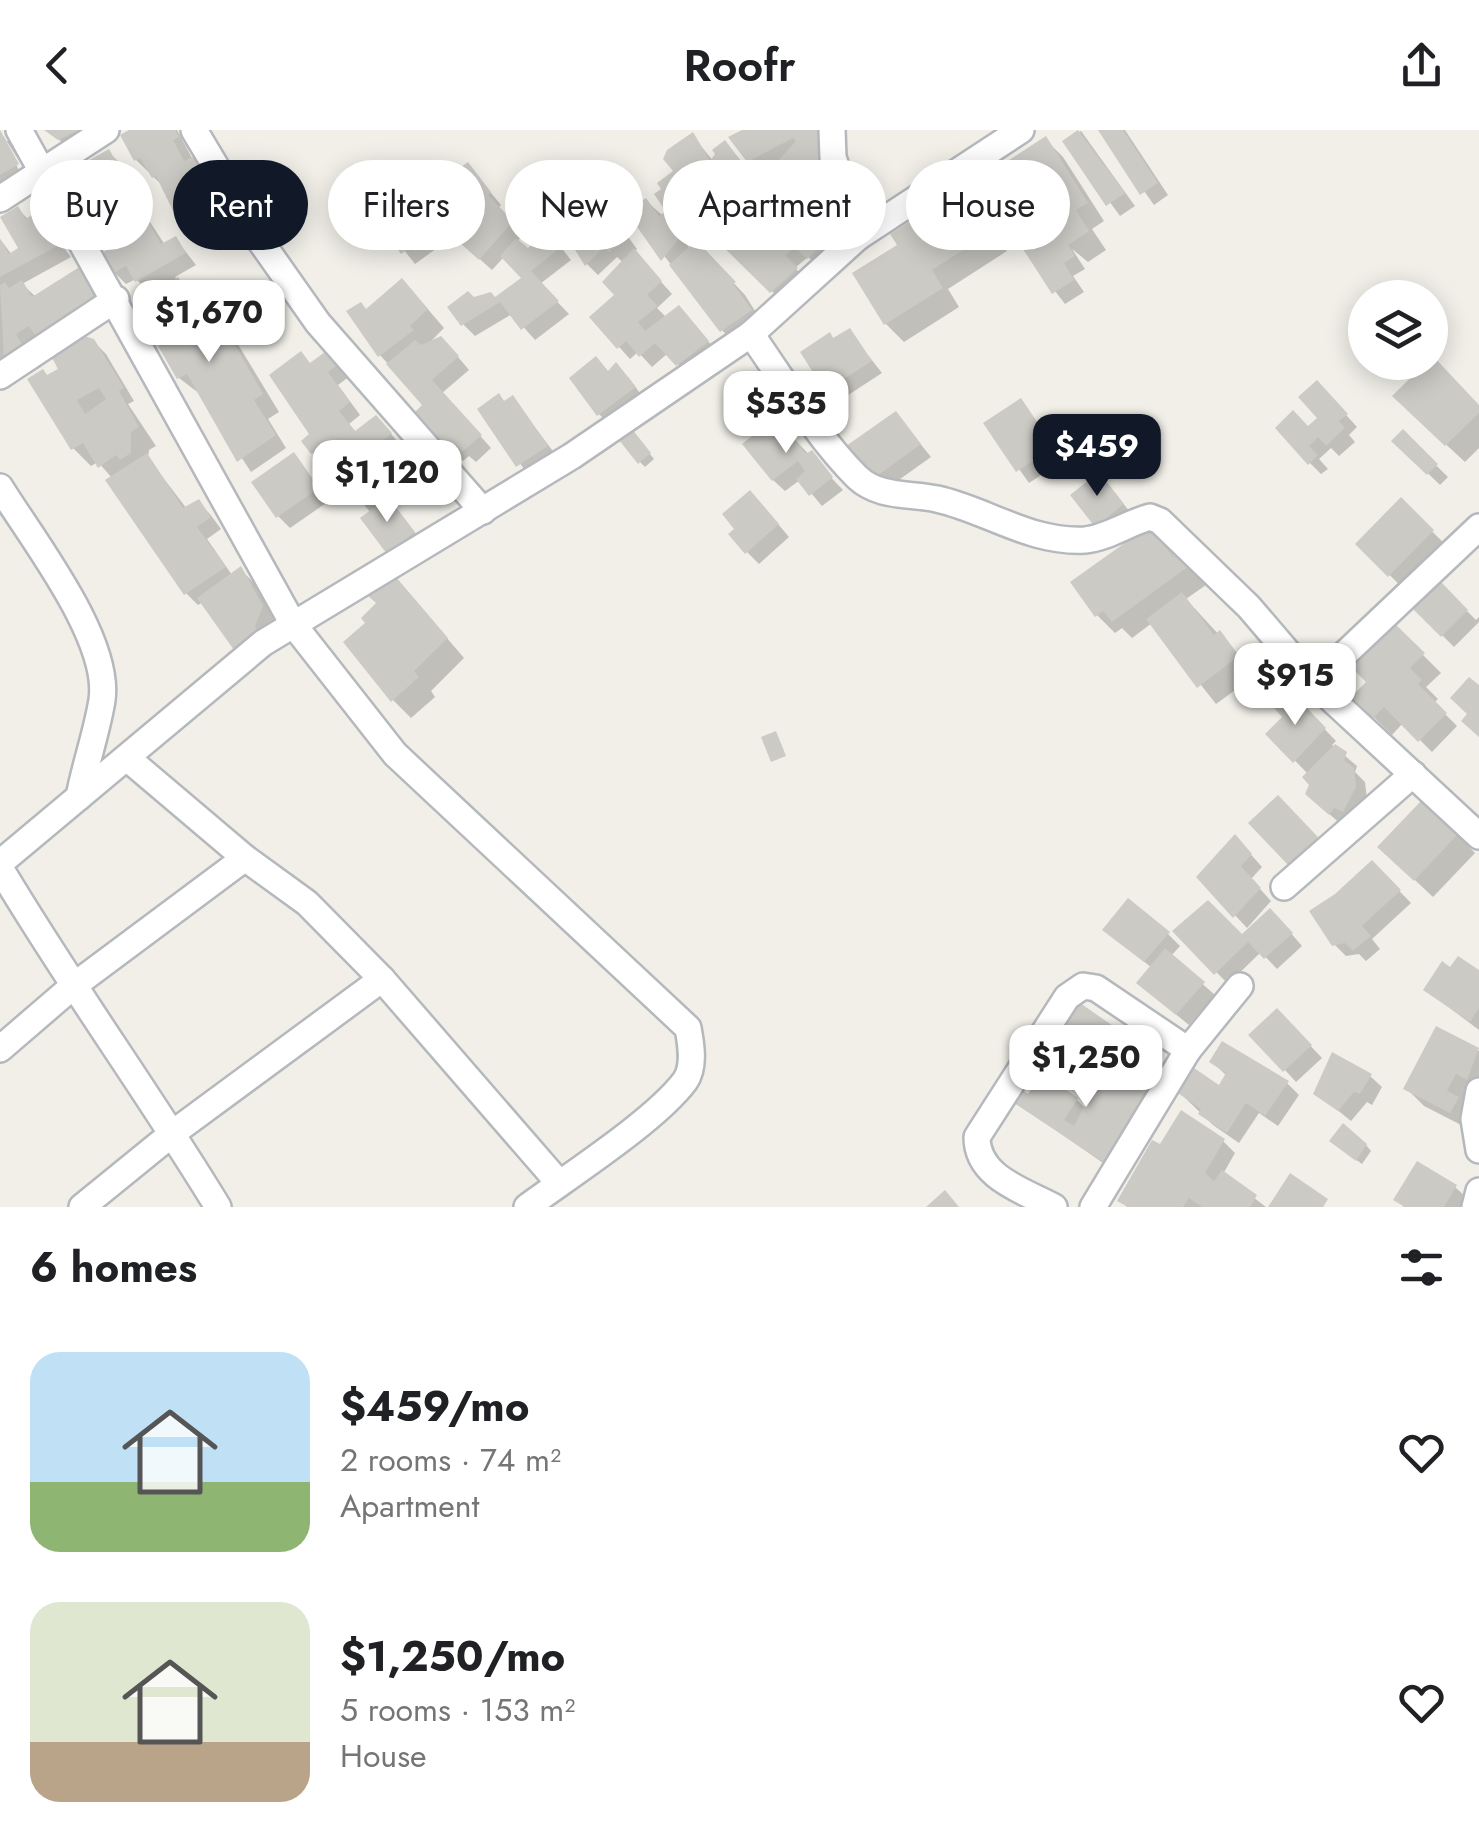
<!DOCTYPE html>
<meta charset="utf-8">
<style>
:root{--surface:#fff;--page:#f6f6f6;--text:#202124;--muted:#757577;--accent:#111827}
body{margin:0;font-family:Jost,sans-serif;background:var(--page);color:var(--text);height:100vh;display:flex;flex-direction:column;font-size:38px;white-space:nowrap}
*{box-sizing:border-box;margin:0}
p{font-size:32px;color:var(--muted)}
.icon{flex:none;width:55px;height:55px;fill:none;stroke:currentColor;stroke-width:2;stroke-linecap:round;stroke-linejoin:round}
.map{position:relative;height:1077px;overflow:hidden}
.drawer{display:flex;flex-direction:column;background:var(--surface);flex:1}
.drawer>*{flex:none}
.top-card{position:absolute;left:30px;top:30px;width:1420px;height:90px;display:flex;gap:20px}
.fabs{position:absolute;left:1348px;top:150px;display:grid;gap:20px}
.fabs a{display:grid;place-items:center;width:100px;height:100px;border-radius:50%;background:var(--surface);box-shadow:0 5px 25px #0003;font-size:50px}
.price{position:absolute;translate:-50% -85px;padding:0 22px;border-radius:20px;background:#fff;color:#222;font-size:32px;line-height:65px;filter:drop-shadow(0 2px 5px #0008)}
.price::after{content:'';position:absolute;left:50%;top:60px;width:30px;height:22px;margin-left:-15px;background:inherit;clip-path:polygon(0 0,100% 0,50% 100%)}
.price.active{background:var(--accent);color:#fff}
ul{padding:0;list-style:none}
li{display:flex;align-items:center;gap:30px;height:250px;padding:0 30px}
li span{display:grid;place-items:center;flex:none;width:280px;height:200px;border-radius:30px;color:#555}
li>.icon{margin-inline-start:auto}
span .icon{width:120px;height:120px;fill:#fffc;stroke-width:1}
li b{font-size:42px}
h2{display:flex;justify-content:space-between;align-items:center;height:120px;padding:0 30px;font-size:42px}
.tag{padding:0 35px;border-radius:45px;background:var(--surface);box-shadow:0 5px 25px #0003;font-size:35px;line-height:90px}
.tag.active{background:var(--accent);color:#fff}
header{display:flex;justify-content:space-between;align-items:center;height:130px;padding:0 30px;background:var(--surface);font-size:45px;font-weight:600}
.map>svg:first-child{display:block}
.shadow{fill:#0003;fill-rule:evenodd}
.building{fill:#cccac5;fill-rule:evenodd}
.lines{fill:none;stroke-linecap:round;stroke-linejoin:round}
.minor-casing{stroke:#b5b8bc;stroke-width:30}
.minor{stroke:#fff;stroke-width:25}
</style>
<header><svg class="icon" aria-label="back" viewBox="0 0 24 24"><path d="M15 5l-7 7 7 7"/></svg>Roofr<svg class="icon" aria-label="share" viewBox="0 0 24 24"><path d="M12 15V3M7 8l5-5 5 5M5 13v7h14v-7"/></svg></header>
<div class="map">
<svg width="1479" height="1077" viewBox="0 0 1479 1077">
<rect width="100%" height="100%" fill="#f1efe8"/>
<g class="shadow">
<polygon points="48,0 99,0 71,20"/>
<polygon points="135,0 177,0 199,41 190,52 209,41 215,52 209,56 227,91 193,106 182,94 164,57 136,30"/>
<polygon points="747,0 826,0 851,109 841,118 808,77 794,90 831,128 821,139 808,127 795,138 814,158 790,179 709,99 705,103 693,91 683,96 671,84 677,41 693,6 713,31 736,25 774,68 784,57 779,33 761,42 749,30"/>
<polygon points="1101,0 1125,0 1168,65 1154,75"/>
<path d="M0 1 29 46 0 65ZM4 11H9L27 44 22 46Z"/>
<polygon points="1081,1 1135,76 1120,86 1066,12"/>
<path d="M1045 9 1063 27 1104 91 1092 99 1106 120 1088 132 1072 119 1085 139 1073 146 1084 162 1065 174 1019 114 1001 58ZM1057 93 1064 108 1046 100Z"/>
<polygon points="108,22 120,33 137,63 133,66 165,115 176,109 196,135 175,147 199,176 207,171 219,183 279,282 268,289 286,318 251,342 200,264 179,248 174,209 168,200 157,206 145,194 167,157 165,153 149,162 136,149 126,154 114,142 115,118 97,86 88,91 77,80"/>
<polygon points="468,35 501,75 498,79 523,104 517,112 528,121 560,116 571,130 540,154 569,184 535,210 512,184 475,206 463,194 473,170 495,170 525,149 504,127 492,140 464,115 457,99 449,49"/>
<polygon points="578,42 601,74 594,77 623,100 637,119 634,122 672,164 657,178 666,187 690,190 719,224 689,246 668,223 652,237 638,222 630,229 592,187 618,165 624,133 617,127 598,145 587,134 591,79 553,100 530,68"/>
<polygon points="962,61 980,79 1007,121 948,159 959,177 904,212 886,194 900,116"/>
<polygon points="410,70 444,113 415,134 381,91"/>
<polygon points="646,71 676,97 690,119 696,113 745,165 762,192 733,212 722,200 630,82"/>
<polygon points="18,79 29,90 39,84 71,127 22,154 36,167 80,139 92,151 105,183 63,209 93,211 106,224 134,271 128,274 156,316 149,320 148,328 187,379 198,372 210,384 221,399 207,409 232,445 240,439 258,457 280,496 271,516 274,522 254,536 203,472 198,475 186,463 112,348 98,332 91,336 73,318 48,247 62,240 53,225 32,223 41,237 24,247 10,234 0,240 0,109 12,125 21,119"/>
<polygon points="420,170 444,198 431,211 453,221 469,240 442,263 491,318 476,332 469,326 463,331 451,319 426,276 380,225 367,181"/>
<polygon points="849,201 882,243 839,271 827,260 834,211"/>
<polygon points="329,222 350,246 338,255 360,285 349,294 357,303 388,300 401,316 391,325 413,351 389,371 425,415 388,422 371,383 328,332 324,334 312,322 311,235"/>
<polygon points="609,243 628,247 645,270 611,296 599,284"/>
<polygon points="1328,265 1357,297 1349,305 1355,312 1339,326 1331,318 1319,329 1328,339 1321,344 1310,333 1308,299 1320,288"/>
<polygon points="513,268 558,328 530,347 480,279"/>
<polygon points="1021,271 1064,330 1029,353 987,294"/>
<polygon points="1479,277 1479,318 1465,332 1413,284"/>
<polygon points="896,284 931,327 886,359 874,347"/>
<polygon points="776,290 843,360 822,376 800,350 785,361 773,350"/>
<polygon points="1403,303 1448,347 1440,355 1395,311"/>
<polygon points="637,308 654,329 645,337 640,332"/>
<polygon points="294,325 329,371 290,398 278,386"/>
<polygon points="1110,357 1134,387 1097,395"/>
<polygon points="1401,371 1450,419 1408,463 1358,414"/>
<polygon points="762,375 789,407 759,434 747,422"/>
<polygon points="1150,398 1176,428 1179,425 1197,443 1206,455 1186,469 1256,545 1216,574 1152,493 1132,508 1122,498 1115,503 1097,485"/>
<polygon points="1441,455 1476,490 1479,487 1479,492 1454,517 1416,479"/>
<polygon points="412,467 464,528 431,561 435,567 411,588 393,570"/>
<polygon points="1394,496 1441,543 1426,557 1438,569 1434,573 1457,596 1432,622 1403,593 1392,605 1354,568 1369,552"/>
<polygon points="1292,565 1336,611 1332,615 1357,636 1355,642 1365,652 1367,669 1342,695 1320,676 1308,644 1269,604 1285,587"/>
<polygon points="1278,668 1328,720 1302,745 1252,694"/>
<polygon points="1457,705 1475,723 1433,767 1398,734"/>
<polygon points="1246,719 1262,737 1251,749 1271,771 1247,798 1199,747"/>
<polygon points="1372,733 1411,773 1372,809 1380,819 1366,831 1359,824 1346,826 1334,814 1337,766"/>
<polygon points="1282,793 1302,816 1277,839 1261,822 1228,854 1176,801 1242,808"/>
<polygon points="1105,800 1168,804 1180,816 1171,826 1215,865 1189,895 1151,864 1152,838"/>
<polygon points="1479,843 1479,900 1426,860"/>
<polygon points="1289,893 1322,928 1296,952 1285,940"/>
<polygon points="1061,898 1115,900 1126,911 1108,939 1147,964 1116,1042 1014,971 1077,970 1087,980 1089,968 1109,935"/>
<polygon points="1437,899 1479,921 1479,963 1469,999 1424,976 1406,958"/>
<polygon points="1212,932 1287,953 1299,965 1278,996 1259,983 1239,1013 1213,995 1178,961 1220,958 1227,946"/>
<polygon points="1370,946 1382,957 1372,975 1367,972 1351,991 1316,963"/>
<polygon points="1223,1011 1235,1023 1223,1044 1266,1077 1127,1077 1120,1070 1161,1017"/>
<polygon points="1366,1015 1371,1021 1362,1034 1337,1016"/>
<polygon points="1455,1057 1467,1068 1462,1077 1404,1077 1396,1069"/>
</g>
<g class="building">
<polygon points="0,0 19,34 0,45"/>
<polygon points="44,0 79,0 58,10"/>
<polygon points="129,0 175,0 179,7 173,10 184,31 197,25 205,39 199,43 217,78 180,95 156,46 152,48 140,28 134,31 120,5"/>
<polygon points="742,0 817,0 826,36 814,45 821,52 828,45 841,97 828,109 796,66 784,77 822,115 807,129 795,117 785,125 798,138 770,163 705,99 757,47 773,65 781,57 768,42 796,11 793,8 747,32 728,7"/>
<polygon points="1078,0 1125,63 1106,76 1062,11"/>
<polygon points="1098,0 1123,0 1158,53 1140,65"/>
<polygon points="693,2 710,31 715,24 712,20 725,10 746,38 691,93 680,80 669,86 654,64 661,59 657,53 673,41 663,29 667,20"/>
<polygon points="1046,6 1088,73 1076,80 1089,101 1068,115 1075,126 1064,133 1074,150 1052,164 1023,119 1057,98 1046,81 1036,87 1043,99 1017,115 985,65 998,57 989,43"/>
<polygon points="109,19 127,51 75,81 56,49"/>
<polygon points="468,32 491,62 488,65 513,91 479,130 449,103 453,99 422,55 443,40 447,47"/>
<polygon points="578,39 591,62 539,90 527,67"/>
<polygon points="963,58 991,102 932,140 943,158 884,195 852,143 897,115 890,104"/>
<polygon points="130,60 161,114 176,106 186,123 135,152 126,136 112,144 100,124 112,117 92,82"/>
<polygon points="410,67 434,100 401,124 377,91"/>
<polygon points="646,68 659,86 665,82 681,106 661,131 626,81"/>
<polygon points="596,75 606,90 612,86 627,106 609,122 604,117 585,136 564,102"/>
<polygon points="18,76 26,89 39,80 61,114 0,147 0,109 9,124 18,118 0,87"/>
<polygon points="548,101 561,117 531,141 559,171 521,200 500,172 461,196 447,177 468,161 474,167 491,162 495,167 521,148 500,126 516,108 528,118"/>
<polygon points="696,110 736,152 733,154 752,180 720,202 669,135"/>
<polygon points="634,118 662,151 647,165 658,176 638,192 645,201 679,175 709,211 676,236 655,213 639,227 626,211 617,219 589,187 614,165 602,152"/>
<polygon points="81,136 95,170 36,207 29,196 16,204 24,218 4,231 0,155 5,152 9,158 22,150 32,167"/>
<polygon points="178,147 196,175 208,168 263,264 254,270 276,305 237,332 187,244 177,249 158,216 170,209 157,188 144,195 132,177"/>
<polygon points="402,148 428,179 410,196 414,200 378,227 346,181 361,172 366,179"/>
<polygon points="850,198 872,231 825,261 800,222 830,202 833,208"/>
<path d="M81 205 94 209 124 258 119 261 139 297 131 302V323L120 330 116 325 98 338 83 313 71 320 27 249 43 239 47 245 58 239 50 224ZM99 258 106 269 85 284 77 270Z"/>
<polygon points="441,206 459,226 432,250 482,305 462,322 456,315 450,321 415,282 422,275 386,234 415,210 421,215"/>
<polygon points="329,219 340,233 328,242 350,272 339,281 355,301 376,285 392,303 381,312 403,338 359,375 316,321 311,324 301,311 309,304 269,245 301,221 310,233"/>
<polygon points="596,226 608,241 616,232 636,257 597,286 569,248"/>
<polygon points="1433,226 1479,275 1479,283 1445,316 1392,266"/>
<polygon points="1317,250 1348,284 1339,291 1345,298 1326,316 1318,307 1309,316 1318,325 1308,335 1275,298 1293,280 1308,296 1317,288 1298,267"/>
<polygon points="499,263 504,271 513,265 548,316 516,337 477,279"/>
<polygon points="1021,268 1054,317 1016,342 983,293"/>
<polygon points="896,281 921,314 873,349 846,316"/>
<polygon points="776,287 806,324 812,320 833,347 809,366 796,349 805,341 798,331 772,351 742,314"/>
<polygon points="632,299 651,323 638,334 619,310"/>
<polygon points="1403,299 1438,334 1427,345 1391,311"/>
<polygon points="294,322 319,358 276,388 251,352"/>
<polygon points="147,323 183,378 199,369 211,387 197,397 226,437 184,465 105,350"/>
<polygon points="1099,342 1124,374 1095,397 1070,365"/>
<polygon points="750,360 779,394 745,424 728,404 734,399 722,384"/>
<polygon points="388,367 415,402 387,424 360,388"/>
<polygon points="1401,367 1434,400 1388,447 1355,414"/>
<polygon points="1150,395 1173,427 1180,422 1189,436 1112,492 1103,481 1095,487 1070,452"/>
<polygon points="241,436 263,476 255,496 258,503 234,520 197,468"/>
<polygon points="395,446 448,508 414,541 419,547 391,572 343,512 365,493 361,488 376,473 366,464"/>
<polygon points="1441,452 1468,480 1441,507 1413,479"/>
<polygon points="1182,462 1214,505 1220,500 1239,526 1197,558 1146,489"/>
<polygon points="1394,493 1425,523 1410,538 1422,550 1418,554 1447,583 1418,612 1384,577 1372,589 1350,568 1366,552 1351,537"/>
<polygon points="1469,547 1479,555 1479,607 1461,591 1467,584 1450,568"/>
<polygon points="1292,562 1326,598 1293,633 1265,604 1282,587 1274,578"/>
<polygon points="776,601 786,626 771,632 761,607"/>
<polygon points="1335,614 1347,622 1344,630 1354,638 1356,657 1343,682 1334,678 1329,685 1305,664 1309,655 1302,647"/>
<polygon points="1278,665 1318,707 1288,735 1248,693"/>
<polygon points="1422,670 1459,703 1414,751 1377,717"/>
<polygon points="1235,704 1252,724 1241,736 1261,758 1233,788 1196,747"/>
<polygon points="1372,730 1401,760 1362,796 1371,806 1353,821 1345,813 1332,816 1309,781 1335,764"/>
<polygon points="1128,768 1170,802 1144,832 1102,800"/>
<polygon points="1208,770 1242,804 1270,778 1293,803 1264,829 1248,812 1214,845 1172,801"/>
<polygon points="1165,818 1205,852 1176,885 1136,853"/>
<polygon points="1458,826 1479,840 1479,878 1470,892 1423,860 1442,831 1450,837"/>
<polygon points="1080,873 1116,898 1097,926 1058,898"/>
<polygon points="1277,878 1312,915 1283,942 1248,905"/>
<polygon points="1436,896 1479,918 1467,950 1456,944 1447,961 1459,967 1450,983 1403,959"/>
<polygon points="1222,911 1289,951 1265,986 1246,973 1227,1003 1198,984 1201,979 1175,961 1194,938 1219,955 1226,943 1209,932"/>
<polygon points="1332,922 1372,944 1360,964 1354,962 1338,981 1313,964"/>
<polygon points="1106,935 1149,962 1103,1032 1011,971 1020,959 1028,964 1042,943 1078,968 1064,990 1074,996"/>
<polygon points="1181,980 1225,1009 1205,1043 1214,1051 1222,1040 1257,1065 1250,1077 1202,1077 1189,1068 1183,1077 1128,1077 1117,1071 1152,1010 1160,1014"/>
<polygon points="1343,993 1367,1014 1356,1031 1329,1011"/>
<polygon points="1417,1031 1457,1055 1444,1077 1405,1077 1393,1070"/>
<polygon points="1290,1043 1328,1069 1323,1077 1268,1077"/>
<polygon points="945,1060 959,1077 926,1077"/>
</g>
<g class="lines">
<defs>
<g id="minor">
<path d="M19 0 293 494 395 624 688 898C691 914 695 937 685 951 655 991 569 1046 527 1077"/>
<polyline points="194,0 261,112 318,193 483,381"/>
<polyline points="832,0 833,27 858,107"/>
<polyline points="0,69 106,0"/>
<path d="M751 204C784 251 816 306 857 347 879 368 909 363 937 369 987 380 1030 413 1085 410 1107 408 1128 393 1150 387L1160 391 1249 477 1314 553 1479 706"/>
<polyline points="0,246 116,169"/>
<path d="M0 357C32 409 111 509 102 570 97 602 85 635 79 667"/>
<polyline points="1314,553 1479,397"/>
<polyline points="127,628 245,728 307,773 382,849 559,1053"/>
<polyline points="0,733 263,513 572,326 751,204 858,107 1021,0"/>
<path d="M0 738C69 854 148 962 218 1077"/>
<polyline points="1284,757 1413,644"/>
<polyline points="0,919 72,857 245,728"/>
<polyline points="1479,961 1474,989 1479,1020"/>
<polyline points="82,1077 173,1003 382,849"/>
<path d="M1054 1077C1022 1060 977 1047 977 1007L1067 867 1083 856 1096 858 1188 920 1240 856"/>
<polyline points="1093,1077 1188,920"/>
<polyline points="1475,1077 1479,1061"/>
</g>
</defs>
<use href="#minor" class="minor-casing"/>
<use href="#minor" class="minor"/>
</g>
</svg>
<div class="fabs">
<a><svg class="icon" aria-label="layers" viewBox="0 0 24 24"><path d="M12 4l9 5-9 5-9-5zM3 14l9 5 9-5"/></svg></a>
</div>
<b class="price" style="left:209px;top:235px">$1,670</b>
<b class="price" style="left:786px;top:326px">$535</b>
<b class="price active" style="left:1097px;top:369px">$459</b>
<b class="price" style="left:387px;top:395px">$1,120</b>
<b class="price" style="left:1295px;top:598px">$915</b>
<b class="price" style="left:1086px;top:980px">$1,250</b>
<div class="top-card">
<a class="tag">Buy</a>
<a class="tag active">Rent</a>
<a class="tag">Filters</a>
<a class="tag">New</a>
<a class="tag">Apartment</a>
<a class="tag">House</a>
</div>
</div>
<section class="drawer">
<h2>6 homes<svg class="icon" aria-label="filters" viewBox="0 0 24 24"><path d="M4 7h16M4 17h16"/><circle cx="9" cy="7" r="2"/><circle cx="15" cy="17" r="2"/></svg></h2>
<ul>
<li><span style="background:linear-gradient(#bfe0f5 65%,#8fb573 0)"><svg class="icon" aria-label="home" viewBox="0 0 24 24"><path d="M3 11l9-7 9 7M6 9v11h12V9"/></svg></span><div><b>$459/mo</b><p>2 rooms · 74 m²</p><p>Apartment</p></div><svg class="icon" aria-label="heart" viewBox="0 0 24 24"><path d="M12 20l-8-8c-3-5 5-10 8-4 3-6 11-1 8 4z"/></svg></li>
<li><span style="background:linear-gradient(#dfe7d0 70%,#b9a48a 0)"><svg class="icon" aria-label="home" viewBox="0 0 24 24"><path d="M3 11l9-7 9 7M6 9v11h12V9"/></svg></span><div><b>$1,250/mo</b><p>5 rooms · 153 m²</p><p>House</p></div><svg class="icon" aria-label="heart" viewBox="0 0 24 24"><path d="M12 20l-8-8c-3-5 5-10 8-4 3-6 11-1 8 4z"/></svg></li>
</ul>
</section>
